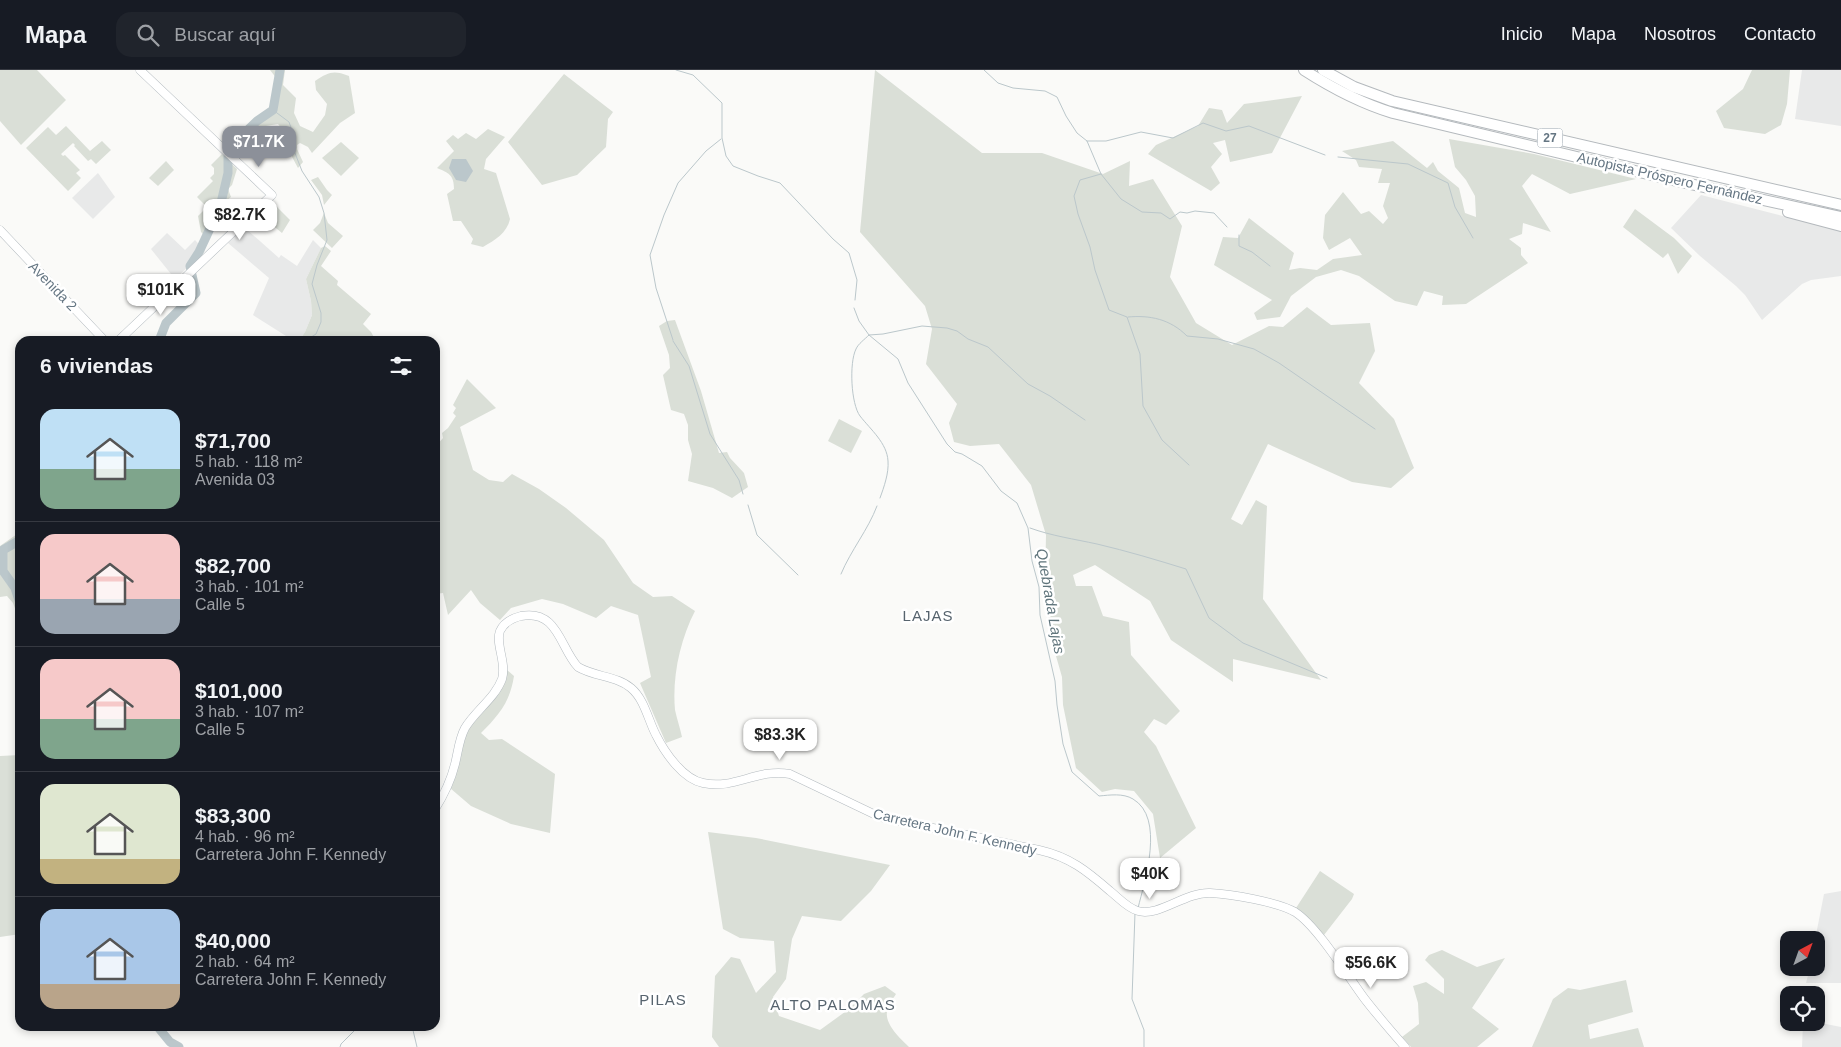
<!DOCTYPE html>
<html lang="es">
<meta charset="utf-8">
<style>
:root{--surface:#171b24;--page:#20242c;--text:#f1f3f6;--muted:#9ea1a6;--line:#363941;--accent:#8c9099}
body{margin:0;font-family:Arial,sans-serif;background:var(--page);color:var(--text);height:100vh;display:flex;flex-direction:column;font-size:19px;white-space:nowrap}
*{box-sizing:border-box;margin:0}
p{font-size:16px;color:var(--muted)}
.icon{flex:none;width:28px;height:28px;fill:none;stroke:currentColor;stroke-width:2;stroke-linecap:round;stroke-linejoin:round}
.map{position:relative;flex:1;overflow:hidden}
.panel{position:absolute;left:15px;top:266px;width:425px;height:695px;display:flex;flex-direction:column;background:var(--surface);border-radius:15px;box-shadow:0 2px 8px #0003}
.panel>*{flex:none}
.needle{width:32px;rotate:41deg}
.buttons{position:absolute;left:1780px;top:861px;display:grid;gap:10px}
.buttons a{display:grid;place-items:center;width:45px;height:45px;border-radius:10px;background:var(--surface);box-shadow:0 2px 8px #0003;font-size:25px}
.price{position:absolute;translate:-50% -42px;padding:0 11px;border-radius:10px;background:#fff;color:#222;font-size:16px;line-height:32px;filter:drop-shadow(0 1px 2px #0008)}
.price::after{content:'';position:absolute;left:50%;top:30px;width:15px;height:11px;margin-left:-8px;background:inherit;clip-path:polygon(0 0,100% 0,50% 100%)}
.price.selected{background:var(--accent);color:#fff}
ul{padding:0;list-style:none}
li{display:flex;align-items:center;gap:15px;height:125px;padding:0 25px}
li+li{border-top:1px solid var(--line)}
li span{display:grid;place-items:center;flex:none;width:140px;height:100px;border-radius:15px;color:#555}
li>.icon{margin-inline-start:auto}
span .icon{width:60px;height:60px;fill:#fffc;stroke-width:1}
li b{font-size:21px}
h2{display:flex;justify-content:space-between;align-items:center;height:60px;padding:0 25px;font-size:21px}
header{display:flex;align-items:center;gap:30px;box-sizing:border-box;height:70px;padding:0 25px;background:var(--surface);border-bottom:1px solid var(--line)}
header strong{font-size:24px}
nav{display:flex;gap:28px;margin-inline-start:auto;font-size:18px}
.search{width:350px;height:45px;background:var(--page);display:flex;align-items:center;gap:12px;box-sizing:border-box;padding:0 18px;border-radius:15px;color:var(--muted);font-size:19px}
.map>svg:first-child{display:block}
.built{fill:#e8e9e9}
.green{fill:#dadfd7}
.water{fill:#bbc7cb}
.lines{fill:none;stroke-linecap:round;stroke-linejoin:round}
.stream{stroke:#bbc7cb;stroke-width:1}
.river{stroke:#bbc7cb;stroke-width:9}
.secondary-casing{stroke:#b3babf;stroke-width:9}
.trunk-casing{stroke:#b4b9bd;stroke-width:12}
.secondary{stroke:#fff;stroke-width:8}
.trunk{stroke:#fff;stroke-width:10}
.labels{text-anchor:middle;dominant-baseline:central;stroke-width:5;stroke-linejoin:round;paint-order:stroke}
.shield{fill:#fff;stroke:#939fa8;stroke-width:1}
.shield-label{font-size:12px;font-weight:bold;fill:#657683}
.street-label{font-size:14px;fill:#657683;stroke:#fff}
.water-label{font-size:15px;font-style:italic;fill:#60757c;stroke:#fff}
.neighbourhood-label{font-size:15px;letter-spacing:1px;fill:#57646e;stroke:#fff}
</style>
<header>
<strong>Mapa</strong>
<div class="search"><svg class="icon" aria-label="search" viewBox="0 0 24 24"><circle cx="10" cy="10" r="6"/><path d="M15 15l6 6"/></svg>Buscar aquí</div>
<nav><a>Inicio</a><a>Mapa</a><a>Nosotros</a><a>Contacto</a></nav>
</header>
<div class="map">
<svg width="1841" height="977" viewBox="0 0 1841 977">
<rect width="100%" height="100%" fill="#fafaf8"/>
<g class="built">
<polygon points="1802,0 1841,0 1841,56 1795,49"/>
<polygon points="98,103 115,127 93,149 72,128"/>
<polygon points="1701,125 1841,161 1841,206 1811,210 1802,214 1762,250 1745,225 1736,216 1700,186 1671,158"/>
<polygon points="244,157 279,188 281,185 297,196 313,170 321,178 306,209 311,231 312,245 305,262 299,271 294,271 253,245 269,208 228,173"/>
<polygon points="167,163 185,180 195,170 205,181 175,209 151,179"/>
<polygon points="1841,821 1841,913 1806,913 1810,898 1816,898 1815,870 1824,824"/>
<polygon points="1816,952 1841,957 1841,977 1802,977 1803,953"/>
</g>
<g class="green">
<polygon points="0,0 37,0 66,30 21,75 0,51"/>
<path d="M270 0H285L283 15 296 28 294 43 300 56 313 62 325 45 327 34 316 20 315 11C329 2 333 0 349 6L355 43 340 53 312 83 308 77 300 73 297 75V79L303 92 298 98 284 72 288 66 278 54 260 57 234 85 227 78 277 31V9Z"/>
<polygon points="875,0 982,83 1042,83 1103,104 1130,91 1129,116 1153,109 1182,156 1170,207 1196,253 1232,275 1269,256 1283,257 1307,237 1331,255 1370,253 1375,281 1359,313 1394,349 1414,398 1391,418 1352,412 1268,374 1231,449 1242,455 1256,430 1267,436 1263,529 1321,610 1233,589 1233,612 1171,570 1150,531 1095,495 1073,505 1076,516 1092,516 1103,546 1129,552 1131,585 1180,641 1166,655 1154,649 1144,662 1156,676 1196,758 1160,788 1153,744 1134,721 1115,719 1102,722 1076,698 1063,635 1062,607 1050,565 1045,512 1046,465 1031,415 999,374 970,376 954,372 949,353 957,334 926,294 932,259 925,236 860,162"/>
<polygon points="1752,0 1790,0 1787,34 1781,55 1765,64 1724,58 1716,41 1743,19"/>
<polygon points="564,4 613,42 608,49 606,77 577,105 542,115 508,72"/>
<polygon points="1302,26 1272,83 1230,92 1225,70 1213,73 1222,84 1211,97 1220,113 1211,121 1148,84 1156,75 1198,56 1209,38 1222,40 1227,53 1244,34"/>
<polygon points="66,56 90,81 102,71 111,80 96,94 91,89 88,91 74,76 75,75 73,73 61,84 63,86 65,85 80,100 76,103 81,108 68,121 26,78 48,57 56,65"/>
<path d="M488 59 505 67 486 89 484 99 496 103 510 149C507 163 495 170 483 177L471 174 473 169 461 151H453L447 124 454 119C454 105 449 103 437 98L454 81 446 71 453 65 458 69 466 63 476 69Z"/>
<polygon points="1449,69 1534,84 1636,109 1570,124 1532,104 1522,116 1551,162 1523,153 1522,164 1509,169 1521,178 1521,185 1528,193 1466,234 1442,235 1443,226 1424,221 1417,236 1395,231 1359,206 1341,200 1316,207 1291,226 1280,247 1257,250 1254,243 1272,230 1214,195 1223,167 1238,168 1249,148 1294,183 1289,200 1300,198 1317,200 1333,189 1362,185 1350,168 1329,180 1323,168 1325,145 1343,122 1361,144 1369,141 1383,154 1388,148 1383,136 1390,113 1378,113 1382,99 1359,97 1356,90 1342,81 1393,71 1427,98 1433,92 1438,101 1459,118 1465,143 1476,147 1475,126 1466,110 1455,97"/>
<polygon points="341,72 359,88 341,106 322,88"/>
<polygon points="222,84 237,99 232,115 228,119 231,127 227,130 232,135 214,155 208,169 201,162 198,146 207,137 197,127 213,111 210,108 214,104 214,98 211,95"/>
<polygon points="166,91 174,100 158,116 149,108"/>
<polygon points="318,107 327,120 332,125 324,135 322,125 311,110"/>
<polygon points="270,130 290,150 282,163 271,154 265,158 253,148"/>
<polygon points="1635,139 1674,168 1692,186 1678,204 1668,183 1663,188 1623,157"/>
<polygon points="324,143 328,153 343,166 332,178 313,160 320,153"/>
<polygon points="325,176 331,181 321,196 338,211 337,215 371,244 363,254 371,262 376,271 299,271 305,262 312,245 311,231 306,209 321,178"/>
<polygon points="675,250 701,321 719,383 727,382 730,388 744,403 748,417 732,428 713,418 688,411 692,384 688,370 688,355 684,344 671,340 663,305 670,298 669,285 659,256 667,251"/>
<path d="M467 309 496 338 460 357 473 400 489 410 503 412 512 404 539 419 566 438 604 470 633 513 653 527 672 526 695 541C680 570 672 607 675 640 677 649 680 658 682 667L666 673 640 613 651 607 638 545 611 536 596 548 563 534 542 529 511 538 500 550 480 533 471 520 448 545 443 523 435 524V377L443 368 442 363 448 358 456 346 453 343 456 338 453 335Z"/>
<polygon points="839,349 862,361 851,383 828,371"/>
<polygon points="20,462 20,552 13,533 7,526 0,527 0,476"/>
<path d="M507 600 514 606C510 632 499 645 481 663L489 670 502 669 555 704 550 763 511 754 471 736 450 718 466 658 496 627Z"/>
<polygon points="20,685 20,864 0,867 0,686"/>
<path d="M708 762 756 768 890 795 871 821 841 851 802 846 792 869 786 909 773 927 779 946 820 960 849 939 864 924 885 916 896 924C893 929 887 936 887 942 885 955 901 969 909 977H719L712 967 715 906 731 887 740 889 756 923 776 902 774 871 740 868 723 859Z"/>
<polygon points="1320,801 1354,824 1352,829 1324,865 1320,864 1305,845 1296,838"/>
<polygon points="1442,880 1477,897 1505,888 1472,938 1499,959 1477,977 1411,977 1402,967 1419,954 1418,933 1413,916 1426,912 1444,924 1444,909 1425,890 1429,885"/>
<polygon points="1626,910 1633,942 1588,955 1590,969 1638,958 1644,977 1532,977 1553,929 1568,918 1580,920"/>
</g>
<polygon class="water" points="452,89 466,89 473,101 466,112 456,110 449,98"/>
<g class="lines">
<g class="stream">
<polyline points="676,0 693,5 722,33 722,68 726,86 733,96 758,106 780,113 833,169 849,183 857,210 855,230"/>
<polyline points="984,0 998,13 1013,18 1045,21 1057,27 1066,46 1077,63 1087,71 1101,104 1121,129 1142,142 1161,143 1170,149 1180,142 1187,143 1195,141 1214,143 1227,157"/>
<polyline points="273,40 289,52 293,63 293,78 302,101 319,127 324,143 327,170 317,195 312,214 321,243 321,252 316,264 305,271"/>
<polyline points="1087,71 1106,71 1141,62 1173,68 1203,53 1226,61 1249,56 1325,85"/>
<polyline points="1338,87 1408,94 1448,113 1455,137 1473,168"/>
<polyline points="1101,104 1080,110 1074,126 1078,144 1090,177 1095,200 1109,240 1127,247 1140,284 1143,336 1162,370 1189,395"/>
<polyline points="1239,165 1239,176 1252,182 1270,196"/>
<path d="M854 238 859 251 869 265 898 289 908 313 947 374 955 382 962 384 982 396 1001 421 1017 433 1028 458 1032 491 1039 517 1040 545 1055 611 1057 635 1063 674 1072 702 1099 726C1110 725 1123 723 1133 729 1165 748 1145 810 1138 838"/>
<path d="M1128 247C1150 245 1170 249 1187 266L1218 269 1254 279 1279 293 1375 359"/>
<polyline points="673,270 656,218 650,185 664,145 678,113 706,81 721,69"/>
<polyline points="673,271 689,296 710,364 739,410 743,424"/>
<path d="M880 428C884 417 889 403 888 391 887 373 871 360 860 346 851 334 849 293 856 279 858 274 865 269 869 265L883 264 922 256 947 258 957 261 968 269 988 277 1028 314 1050 326 1085 350"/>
<polyline points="748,435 757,465 798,505"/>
<path d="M1030 458C1052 466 1074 469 1097 474 1127 481 1157 490 1186 499L1209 548 1243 573 1327 608"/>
<polyline points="0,483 3,480"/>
<path d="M841 504C851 480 868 460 877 436"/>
<polyline points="1135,843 1132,929 1144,960 1144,977"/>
<polyline points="412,956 417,977"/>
<polyline points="340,977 341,974 359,956"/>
</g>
<g class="river">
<polyline points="159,271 166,253 196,223 190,196 199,182 220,137 228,103 228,85 232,75 257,51 273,40 280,0"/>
<polyline points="20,470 3,480 3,501 15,518 20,533"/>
<polyline points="157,956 170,972 179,977"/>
</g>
<defs>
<g id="secondary">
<polyline points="0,160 105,271"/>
<polyline points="118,271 272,125 140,0"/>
<path d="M435 739C444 725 451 710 455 694 458 682 459 669 465 658 475 641 495 628 502 609 507 593 495 574 500 561 504 552 513 548 521 546 558 539 560 578 578 597 595 607 617 606 631 618 645 630 648 650 656 665 665 683 683 709 703 713 735 720 757 698 790 704L880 747 1039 780C1070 787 1087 801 1110 821 1119 828 1127 838 1138 841 1159 847 1185 822 1210 823 1231 824 1278 832 1295 842 1317 856 1347 905 1364 928 1377 945 1391 961 1405 977"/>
</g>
<g id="trunk">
<path d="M1304 0C1332 18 1360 33 1393 43L1681 112 1841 147"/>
<polyline points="1323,0 1354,17 1392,31 1841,135"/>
<polyline points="1788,142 1841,156"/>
</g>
</defs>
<use href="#secondary" class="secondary-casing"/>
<use href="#trunk" class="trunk-casing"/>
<use href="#secondary" class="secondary"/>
<use href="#trunk" class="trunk"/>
</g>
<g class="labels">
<rect class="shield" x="1537.5" y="58.5" width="25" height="19" rx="4"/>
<g class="shield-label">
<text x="1550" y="68">27</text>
</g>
<g class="street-label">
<text transform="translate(1670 108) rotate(13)">Autopista Próspero Fernández</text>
<text transform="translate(53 216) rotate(46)">Avenida 2</text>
<text transform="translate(955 762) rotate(13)">Carretera John F. Kennedy</text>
</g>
<g class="water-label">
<text transform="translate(1051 531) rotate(80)">Quebrada Lajas</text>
</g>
<g class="neighbourhood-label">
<text x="928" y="545">LAJAS</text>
<text x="663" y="929">PILAS</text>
<text x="833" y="934">ALTO PALOMAS</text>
</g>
</g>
</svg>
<div class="buttons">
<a><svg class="needle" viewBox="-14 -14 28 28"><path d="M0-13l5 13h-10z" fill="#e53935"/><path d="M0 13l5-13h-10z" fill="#9ea1a6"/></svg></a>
<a><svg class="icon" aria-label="locate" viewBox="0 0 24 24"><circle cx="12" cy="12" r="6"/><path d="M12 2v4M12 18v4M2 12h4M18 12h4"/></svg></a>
</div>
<b class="price selected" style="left:259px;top:98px">$71.7K</b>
<b class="price" style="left:240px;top:171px">$82.7K</b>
<b class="price" style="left:161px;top:246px">$101K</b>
<b class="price" style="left:780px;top:691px">$83.3K</b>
<b class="price" style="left:1150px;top:830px">$40K</b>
<b class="price" style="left:1371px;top:919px">$56.6K</b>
<section class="panel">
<h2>6 viviendas<svg class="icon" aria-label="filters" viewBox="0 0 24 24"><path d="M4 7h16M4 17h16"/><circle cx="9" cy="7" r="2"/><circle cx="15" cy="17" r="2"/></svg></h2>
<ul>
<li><span style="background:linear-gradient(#bfe0f5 60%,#7fa58c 0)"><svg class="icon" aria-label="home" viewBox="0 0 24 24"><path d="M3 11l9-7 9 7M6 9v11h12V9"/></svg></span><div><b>$71,700</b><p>5 hab. · 118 m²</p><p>Avenida 03</p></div></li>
<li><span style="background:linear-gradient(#f6c9c9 65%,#9aa5b1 0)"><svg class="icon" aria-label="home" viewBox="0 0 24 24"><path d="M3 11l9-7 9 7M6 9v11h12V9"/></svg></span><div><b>$82,700</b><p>3 hab. · 101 m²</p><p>Calle 5</p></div></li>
<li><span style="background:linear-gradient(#f6c9c9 60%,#7fa58c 0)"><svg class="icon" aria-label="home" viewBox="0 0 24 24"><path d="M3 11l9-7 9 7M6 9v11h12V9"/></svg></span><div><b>$101,000</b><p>3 hab. · 107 m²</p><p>Calle 5</p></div></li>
<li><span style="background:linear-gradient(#dfe7d0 75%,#c2b280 0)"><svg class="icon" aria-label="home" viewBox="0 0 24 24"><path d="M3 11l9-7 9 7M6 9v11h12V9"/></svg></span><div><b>$83,300</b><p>4 hab. · 96 m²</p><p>Carretera John F. Kennedy</p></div></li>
<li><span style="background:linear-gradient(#a9c7e8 75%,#b9a48a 0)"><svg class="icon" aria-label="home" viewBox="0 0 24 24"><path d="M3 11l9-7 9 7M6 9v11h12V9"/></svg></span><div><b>$40,000</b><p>2 hab. · 64 m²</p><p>Carretera John F. Kennedy</p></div></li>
</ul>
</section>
</div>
